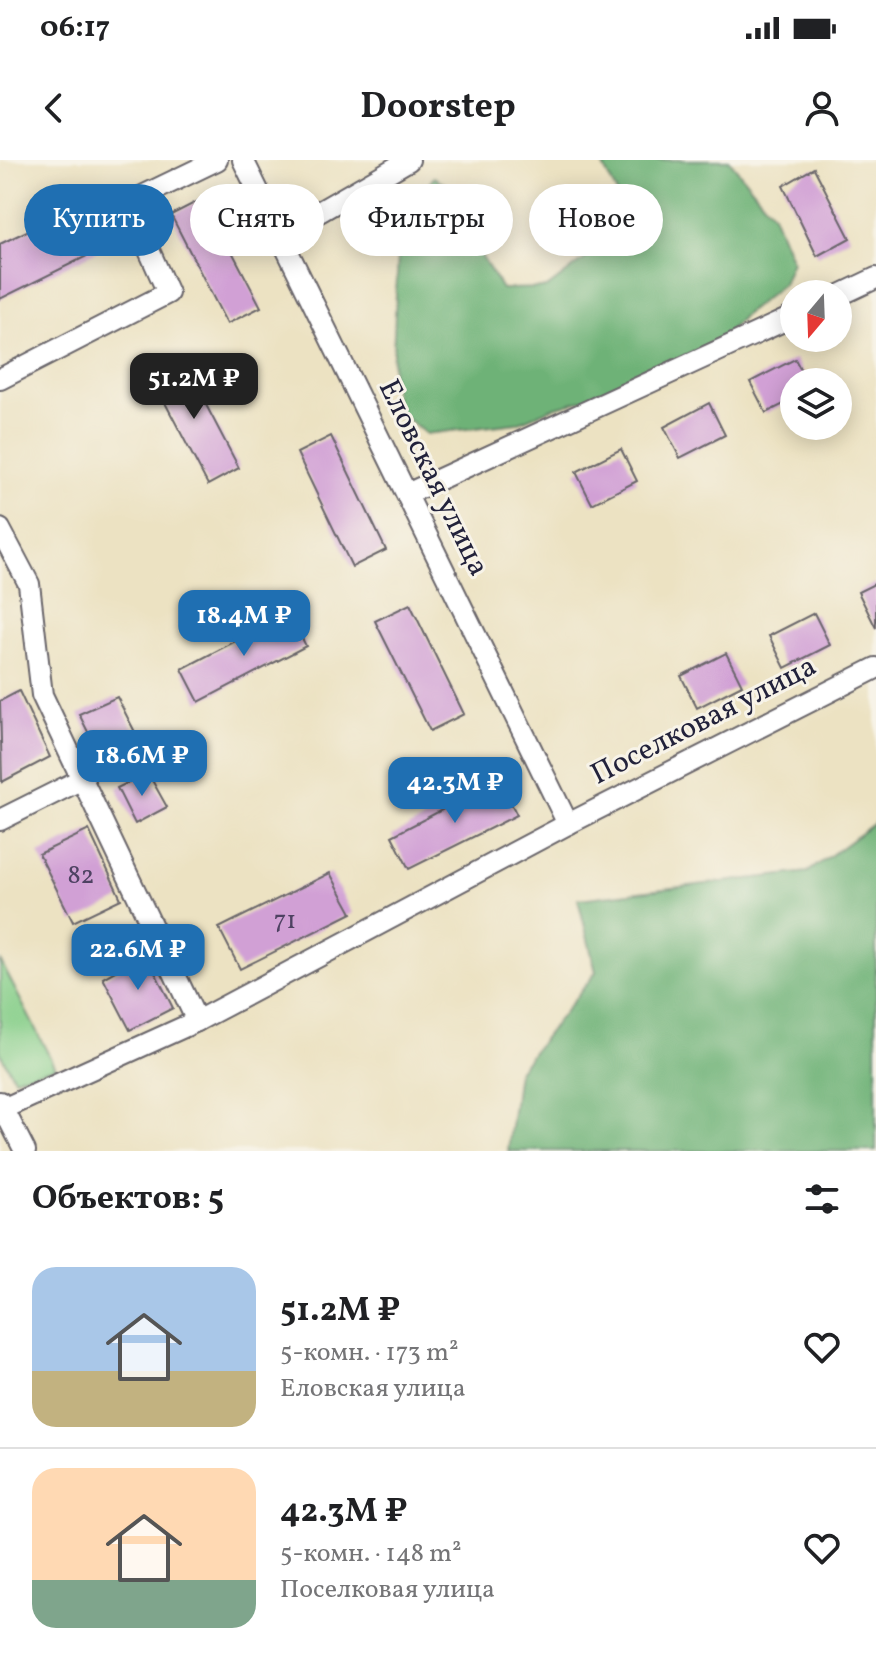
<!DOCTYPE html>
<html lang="ru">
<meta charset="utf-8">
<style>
:root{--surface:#fff;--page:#f2f2f2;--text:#202124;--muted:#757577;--line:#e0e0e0;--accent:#1f6fb2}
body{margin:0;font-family:Vollkorn,serif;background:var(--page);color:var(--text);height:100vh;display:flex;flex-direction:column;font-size:30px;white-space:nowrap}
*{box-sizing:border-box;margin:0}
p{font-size:26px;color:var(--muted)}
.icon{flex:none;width:44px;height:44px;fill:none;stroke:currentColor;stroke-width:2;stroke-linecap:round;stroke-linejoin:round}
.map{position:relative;height:991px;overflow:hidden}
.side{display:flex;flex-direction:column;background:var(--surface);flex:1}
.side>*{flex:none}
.top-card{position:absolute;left:24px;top:24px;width:828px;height:72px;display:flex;gap:16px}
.needle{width:52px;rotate:199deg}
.fabs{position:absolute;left:780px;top:120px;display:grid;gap:16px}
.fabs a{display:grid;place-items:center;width:72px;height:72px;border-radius:50%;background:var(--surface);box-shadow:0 4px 20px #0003;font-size:40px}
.price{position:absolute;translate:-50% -68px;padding:0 18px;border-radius:16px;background:var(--accent);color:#fff;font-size:26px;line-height:52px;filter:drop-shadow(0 2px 4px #0008)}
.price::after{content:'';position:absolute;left:50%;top:48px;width:24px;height:18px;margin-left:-12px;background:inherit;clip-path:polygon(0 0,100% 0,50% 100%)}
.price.on{background:#222;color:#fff}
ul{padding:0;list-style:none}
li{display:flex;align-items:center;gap:24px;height:200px;padding:0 32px}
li+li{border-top:2px solid var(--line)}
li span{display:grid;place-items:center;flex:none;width:224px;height:160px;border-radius:24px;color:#555}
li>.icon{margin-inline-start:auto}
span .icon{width:96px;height:96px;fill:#fffc;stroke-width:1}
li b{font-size:34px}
h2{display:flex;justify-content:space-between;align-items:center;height:96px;padding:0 32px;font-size:34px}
.pill{padding:0 28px;border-radius:36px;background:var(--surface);box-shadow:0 4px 20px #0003;font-size:28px;line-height:72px}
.pill.on{background:var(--accent);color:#fff}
.status{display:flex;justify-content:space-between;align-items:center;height:56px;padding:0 40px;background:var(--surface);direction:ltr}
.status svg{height:22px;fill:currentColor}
header{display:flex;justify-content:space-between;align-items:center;height:104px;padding:0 32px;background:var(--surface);font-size:36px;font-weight:700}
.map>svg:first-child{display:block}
.green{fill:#88cf8b;stroke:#557863;stroke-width:2}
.forest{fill:#6eb277;stroke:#486a59;stroke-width:2}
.building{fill:#d1a0d5}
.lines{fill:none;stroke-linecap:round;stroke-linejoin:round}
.minor-casing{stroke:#69656a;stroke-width:24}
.minor{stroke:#fff;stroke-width:20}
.labels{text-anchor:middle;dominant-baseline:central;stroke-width:6;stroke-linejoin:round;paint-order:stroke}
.number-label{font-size:26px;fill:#4e4262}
.street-label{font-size:30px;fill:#22223b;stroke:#f7f3e8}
</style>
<div class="status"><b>06:17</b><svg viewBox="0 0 49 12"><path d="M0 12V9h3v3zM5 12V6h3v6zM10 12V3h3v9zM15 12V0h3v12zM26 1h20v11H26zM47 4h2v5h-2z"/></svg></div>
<header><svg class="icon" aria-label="back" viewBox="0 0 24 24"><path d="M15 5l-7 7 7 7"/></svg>Doorstep<svg class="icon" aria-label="person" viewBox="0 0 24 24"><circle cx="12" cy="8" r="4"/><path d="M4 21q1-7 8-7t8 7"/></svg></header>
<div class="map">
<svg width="876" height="991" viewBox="0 0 876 991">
<rect width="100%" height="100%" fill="#f7f3e8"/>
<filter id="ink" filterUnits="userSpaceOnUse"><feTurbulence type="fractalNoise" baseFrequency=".0125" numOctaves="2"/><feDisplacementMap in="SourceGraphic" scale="16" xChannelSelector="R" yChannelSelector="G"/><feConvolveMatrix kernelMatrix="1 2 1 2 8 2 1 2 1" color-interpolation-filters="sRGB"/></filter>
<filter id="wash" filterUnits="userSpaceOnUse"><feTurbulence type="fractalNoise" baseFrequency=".006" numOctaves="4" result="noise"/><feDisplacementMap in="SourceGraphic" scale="32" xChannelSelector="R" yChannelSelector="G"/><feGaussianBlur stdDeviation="1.8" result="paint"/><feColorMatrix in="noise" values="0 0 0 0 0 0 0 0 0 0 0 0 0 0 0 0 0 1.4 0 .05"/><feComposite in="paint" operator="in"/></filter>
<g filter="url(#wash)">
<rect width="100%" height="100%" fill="#ece2c2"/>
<polygon class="green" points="0,800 55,907 14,918 0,893"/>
<g class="forest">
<polygon points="600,0 729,0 773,54 792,101 783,124 743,156 702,202 597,236 553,248 517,263 426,274 396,250 392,213 398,95 406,55 434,17 457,31 480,94 502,129 547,128 625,68 620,39"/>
<polygon points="876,662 876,991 508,991 518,911 596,812 578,739 808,712"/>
</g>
<g id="blocks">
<g class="building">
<polygon points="814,8 850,78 817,96 783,26"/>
<polygon points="204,38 261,147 227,164 171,55"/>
<polygon points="81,45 103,88 0,139 0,84"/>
<polygon points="181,197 239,308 208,325 149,212"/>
<polygon points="795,199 807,222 794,222 794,239 766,253 750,222"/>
<polygon points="709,243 725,275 680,298 664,267"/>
<polygon points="331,276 386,390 352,407 297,293"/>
<polygon points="621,289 637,321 592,344 576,312"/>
<polygon points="876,423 876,468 858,432"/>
<polygon points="410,444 464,554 430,571 375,461"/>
<polygon points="289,453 306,486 199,542 182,509"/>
<polygon points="814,453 830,485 785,508 769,476"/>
<polygon points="726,493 742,525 697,548 681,516"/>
<polygon points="19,531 50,597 2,622 0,541"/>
<polygon points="117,537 135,572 97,590 79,554"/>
<polygon points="148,613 167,647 135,664 117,628"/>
<polygon points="499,620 517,655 409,709 392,676"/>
<polygon points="89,670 121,739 73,762 39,694"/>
<polygon points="330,713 352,753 240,809 219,768"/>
<polygon points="146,794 173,848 130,870 103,818"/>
</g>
</g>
</g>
<g filter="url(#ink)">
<use href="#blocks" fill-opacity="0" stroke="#69656a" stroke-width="2"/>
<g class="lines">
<defs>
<g id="minor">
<polyline points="243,0 568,664"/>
<polyline points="281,74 409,0"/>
<polyline points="838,136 876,118"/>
<polyline points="0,219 168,133 128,43 217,0"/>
<polyline points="407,334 794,156"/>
<polyline points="0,369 29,424 42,535 197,861"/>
<polyline points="0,660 80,620"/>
<polyline points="0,942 25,991"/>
<polyline points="3,949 197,861 568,664 876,508"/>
</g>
</defs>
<use href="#minor" class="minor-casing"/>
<use href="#minor" class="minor"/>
</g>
</g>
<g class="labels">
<g class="number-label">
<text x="81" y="716">82</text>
<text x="285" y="761">71</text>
</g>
<g class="street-label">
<text transform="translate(433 318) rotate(64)">Еловская улица</text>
<text transform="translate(704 561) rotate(-27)">Поселковая улица</text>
</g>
</g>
</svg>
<div class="fabs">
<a><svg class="needle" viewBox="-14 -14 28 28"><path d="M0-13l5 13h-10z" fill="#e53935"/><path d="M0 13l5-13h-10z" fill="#757577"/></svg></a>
<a><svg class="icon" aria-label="layers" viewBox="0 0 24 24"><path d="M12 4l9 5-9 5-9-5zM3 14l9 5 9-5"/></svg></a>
</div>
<b class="price on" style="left:194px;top:261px">51.2M ₽</b>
<b class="price" style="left:244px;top:498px">18.4M ₽</b>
<b class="price" style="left:142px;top:638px">18.6M ₽</b>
<b class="price" style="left:455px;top:665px">42.3M ₽</b>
<b class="price" style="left:138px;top:832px">22.6M ₽</b>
<div class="top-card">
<a class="pill on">Купить</a>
<a class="pill">Снять</a>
<a class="pill">Фильтры</a>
<a class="pill">Новое</a>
</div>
</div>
<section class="side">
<h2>Объектов: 5<svg class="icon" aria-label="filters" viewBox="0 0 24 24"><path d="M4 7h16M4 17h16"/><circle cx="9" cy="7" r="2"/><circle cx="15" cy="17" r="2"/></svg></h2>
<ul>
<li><span style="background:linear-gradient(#a9c7e8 65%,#c2b280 0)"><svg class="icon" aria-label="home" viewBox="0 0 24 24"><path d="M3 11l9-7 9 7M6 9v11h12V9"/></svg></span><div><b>51.2M ₽</b><p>5-комн. · 173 m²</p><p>Еловская улица</p></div><svg class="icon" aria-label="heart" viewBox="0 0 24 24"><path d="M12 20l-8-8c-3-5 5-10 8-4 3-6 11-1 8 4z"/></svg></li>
<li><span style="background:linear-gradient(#ffd9b3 70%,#7fa58c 0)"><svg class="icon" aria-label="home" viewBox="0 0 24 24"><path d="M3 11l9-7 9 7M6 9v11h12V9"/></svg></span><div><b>42.3M ₽</b><p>5-комн. · 148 m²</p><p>Поселковая улица</p></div><svg class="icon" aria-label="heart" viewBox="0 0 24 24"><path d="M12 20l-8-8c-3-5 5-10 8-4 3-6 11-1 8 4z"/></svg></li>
</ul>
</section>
